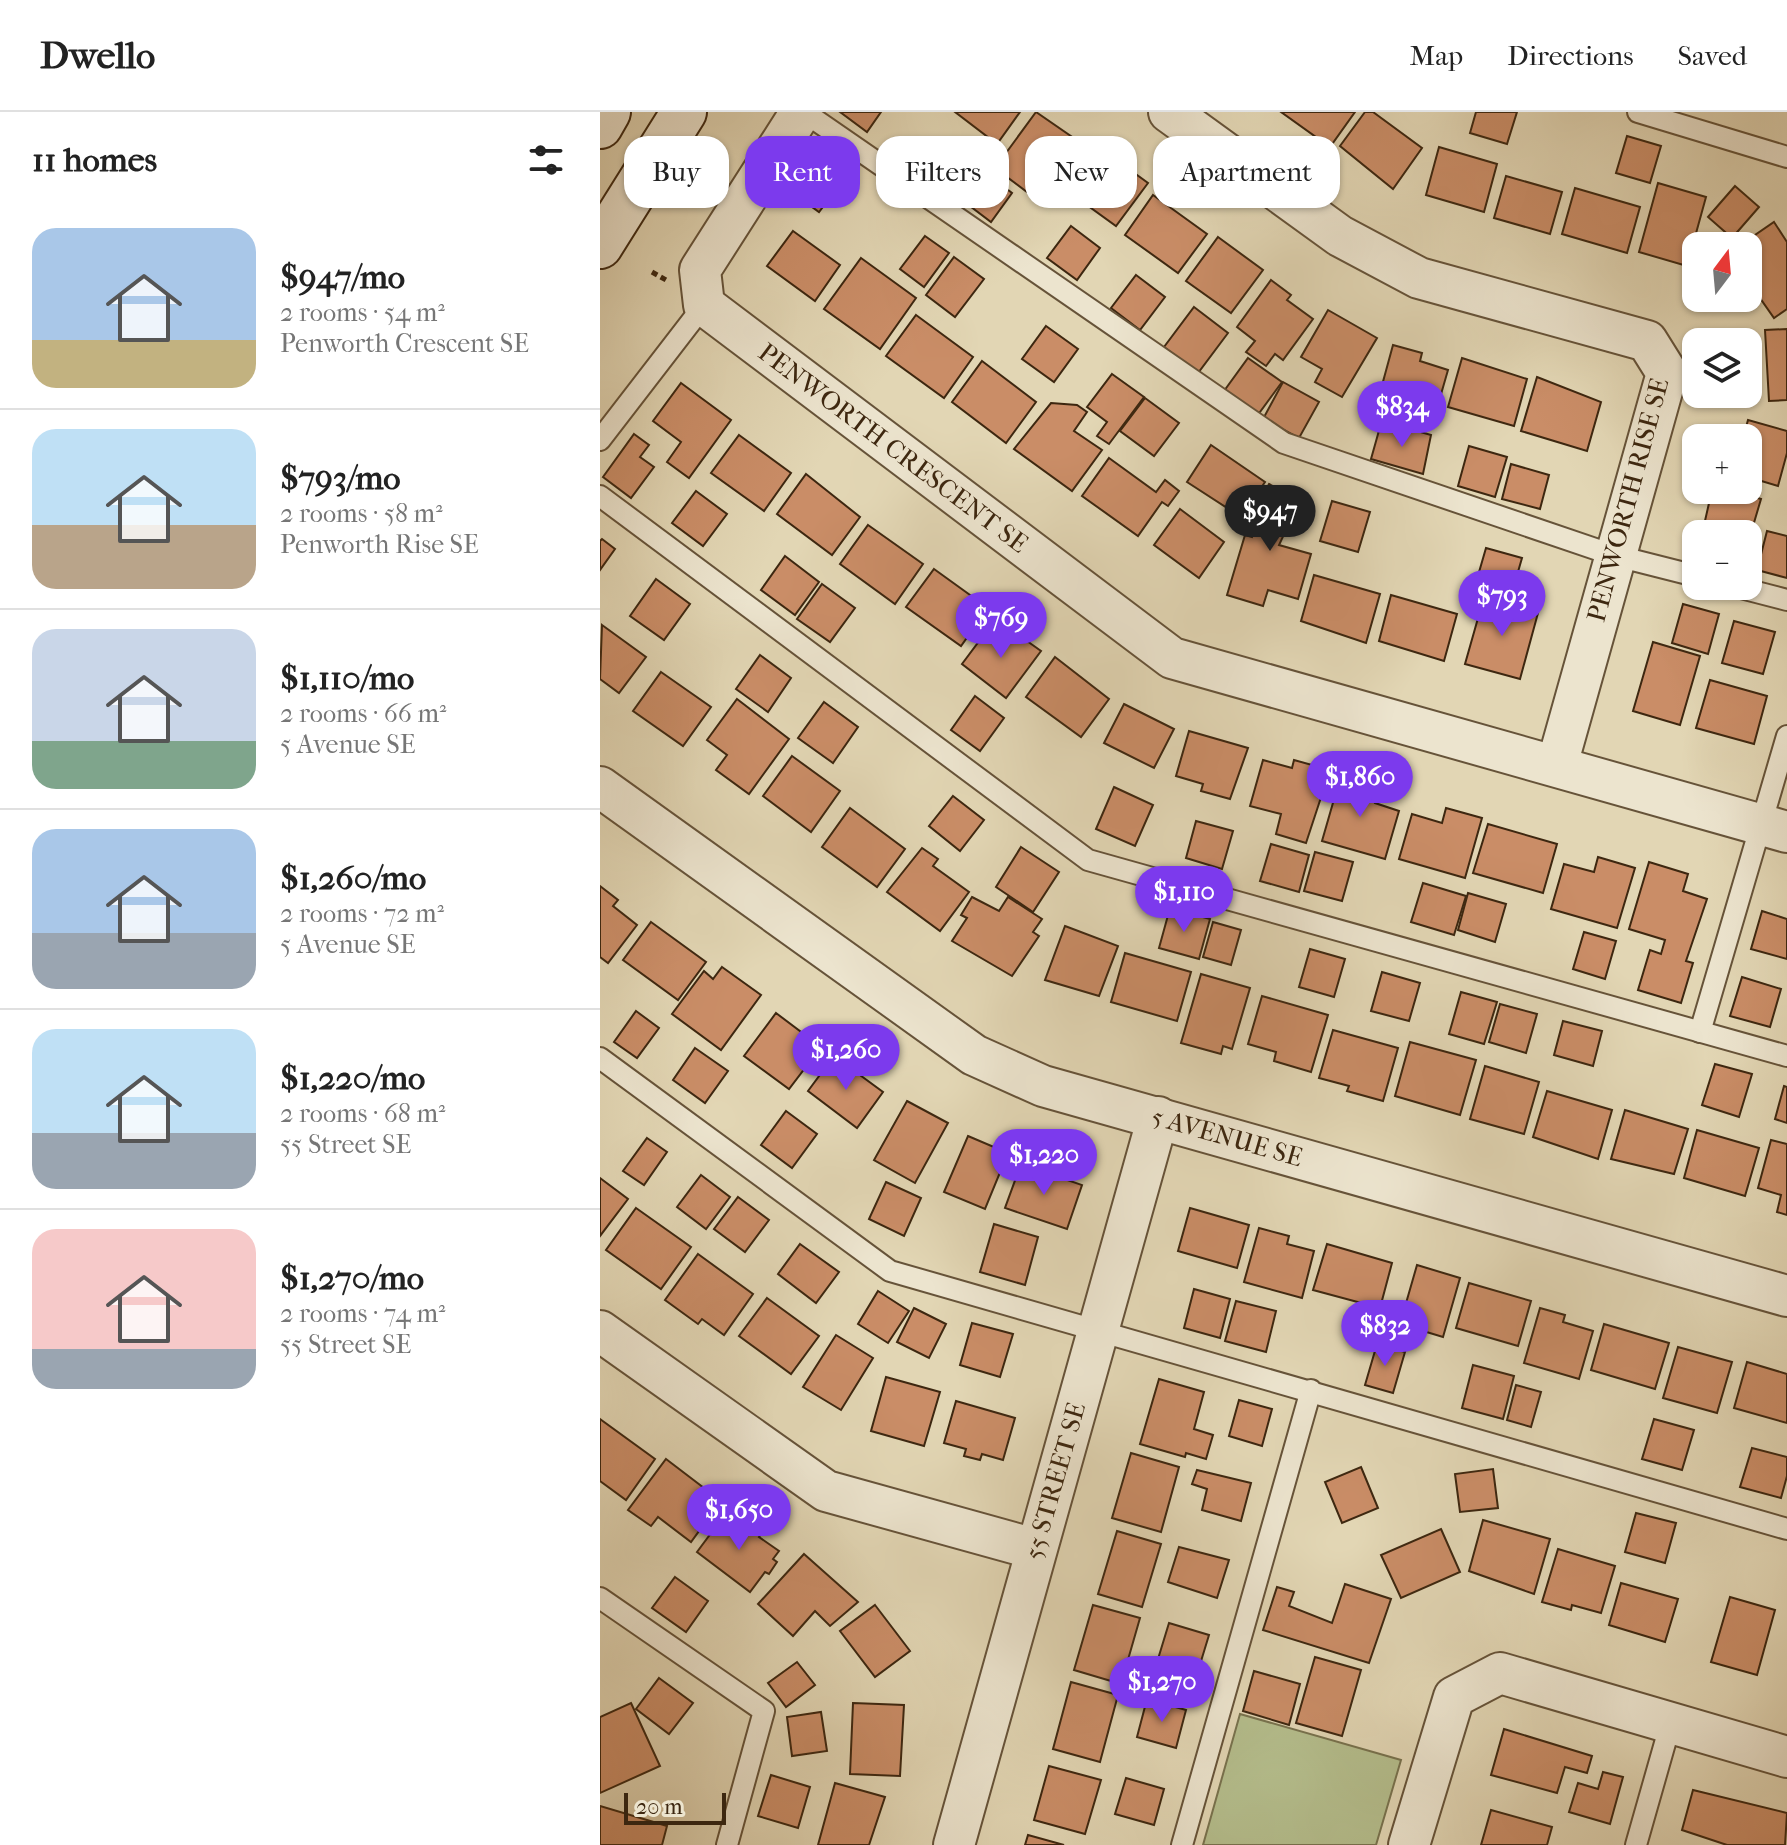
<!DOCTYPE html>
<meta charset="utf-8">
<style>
:root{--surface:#fff;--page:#f2f2f2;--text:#222;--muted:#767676;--line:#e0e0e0;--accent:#7c3aed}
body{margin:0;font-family:"IM FELL French Canon",serif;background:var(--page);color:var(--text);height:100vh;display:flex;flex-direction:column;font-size:30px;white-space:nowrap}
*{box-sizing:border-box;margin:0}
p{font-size:26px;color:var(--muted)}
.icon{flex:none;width:44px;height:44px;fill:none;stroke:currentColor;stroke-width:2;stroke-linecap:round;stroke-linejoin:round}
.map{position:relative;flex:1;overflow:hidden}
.panel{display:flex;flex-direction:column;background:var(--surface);width:600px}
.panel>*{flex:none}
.hud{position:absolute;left:24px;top:24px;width:760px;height:72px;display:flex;gap:16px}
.needle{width:52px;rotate:16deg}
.tools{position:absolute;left:1082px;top:120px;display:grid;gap:16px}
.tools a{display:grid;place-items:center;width:80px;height:80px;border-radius:16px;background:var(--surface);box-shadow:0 2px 6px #0004;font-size:40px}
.scale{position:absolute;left:24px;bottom:20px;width:102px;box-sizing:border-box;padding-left:8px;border:4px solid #3d2710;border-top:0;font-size:22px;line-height:28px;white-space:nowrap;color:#3d2710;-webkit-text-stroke:6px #ece4ce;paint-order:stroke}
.price{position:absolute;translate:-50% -68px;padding:0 18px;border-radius:28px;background:var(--accent);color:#fff;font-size:26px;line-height:52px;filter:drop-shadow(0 2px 4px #0008)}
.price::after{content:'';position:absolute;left:50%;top:48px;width:24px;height:18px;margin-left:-12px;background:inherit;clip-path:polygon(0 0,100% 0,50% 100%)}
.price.active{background:#222;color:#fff}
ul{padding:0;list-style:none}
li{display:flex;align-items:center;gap:24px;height:200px;padding:0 32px}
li+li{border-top:2px solid var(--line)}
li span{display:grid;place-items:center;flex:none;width:224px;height:160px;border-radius:24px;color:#555}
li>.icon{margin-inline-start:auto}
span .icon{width:96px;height:96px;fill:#fffc;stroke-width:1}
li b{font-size:34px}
h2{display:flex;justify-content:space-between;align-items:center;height:96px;padding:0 32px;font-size:34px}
.chip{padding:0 28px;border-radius:24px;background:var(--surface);box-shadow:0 2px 6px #0004;font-size:28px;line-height:72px}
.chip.active{background:var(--accent);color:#fff}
header{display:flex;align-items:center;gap:48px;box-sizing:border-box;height:112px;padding:0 40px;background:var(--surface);border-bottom:2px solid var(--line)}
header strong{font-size:38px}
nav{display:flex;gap:44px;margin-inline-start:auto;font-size:28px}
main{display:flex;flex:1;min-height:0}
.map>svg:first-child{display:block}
.green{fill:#b4bd8c;stroke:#78724e;stroke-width:2}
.building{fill:#ca8d67;stroke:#3d2710;stroke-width:2}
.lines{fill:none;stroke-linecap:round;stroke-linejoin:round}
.service-casing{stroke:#665339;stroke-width:24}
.minor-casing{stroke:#665339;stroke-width:44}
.secondary-casing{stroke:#3d2710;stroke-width:48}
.path{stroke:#3d2710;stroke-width:5;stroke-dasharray:6 4;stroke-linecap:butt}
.service{stroke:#ece4ce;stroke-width:20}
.minor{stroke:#ece4ce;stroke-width:40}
.secondary{stroke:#ece4ce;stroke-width:44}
.labels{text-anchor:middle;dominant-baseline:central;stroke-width:6;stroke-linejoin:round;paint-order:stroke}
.street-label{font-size:26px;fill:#3d2710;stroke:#ece4ce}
</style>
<header>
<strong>Dwello</strong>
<nav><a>Map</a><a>Directions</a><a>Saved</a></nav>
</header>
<main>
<section class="panel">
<h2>11 homes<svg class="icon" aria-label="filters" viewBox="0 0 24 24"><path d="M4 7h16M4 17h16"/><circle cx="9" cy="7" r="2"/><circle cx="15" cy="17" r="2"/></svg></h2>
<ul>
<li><span style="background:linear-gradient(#a9c7e8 70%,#c2b280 0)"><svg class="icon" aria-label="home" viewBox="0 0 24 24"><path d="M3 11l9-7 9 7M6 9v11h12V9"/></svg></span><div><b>$947/mo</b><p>2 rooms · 54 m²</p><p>Penworth Crescent SE</p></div></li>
<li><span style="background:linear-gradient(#bfe0f5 60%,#b9a48a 0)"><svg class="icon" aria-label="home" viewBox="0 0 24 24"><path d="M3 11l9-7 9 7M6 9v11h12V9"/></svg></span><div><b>$793/mo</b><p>2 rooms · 58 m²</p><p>Penworth Rise SE</p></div></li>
<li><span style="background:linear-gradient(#c9d6e8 70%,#7fa58c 0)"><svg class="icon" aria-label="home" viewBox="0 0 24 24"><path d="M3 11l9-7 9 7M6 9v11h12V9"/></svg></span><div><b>$1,110/mo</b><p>2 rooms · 66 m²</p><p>5 Avenue SE</p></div></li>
<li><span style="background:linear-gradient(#a9c7e8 65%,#9aa5b1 0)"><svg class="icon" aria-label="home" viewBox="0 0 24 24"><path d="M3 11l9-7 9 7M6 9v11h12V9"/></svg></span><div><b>$1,260/mo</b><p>2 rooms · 72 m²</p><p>5 Avenue SE</p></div></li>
<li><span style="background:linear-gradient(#bfe0f5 65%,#9aa5b1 0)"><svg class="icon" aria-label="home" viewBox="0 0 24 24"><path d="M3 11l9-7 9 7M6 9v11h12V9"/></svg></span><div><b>$1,220/mo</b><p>2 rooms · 68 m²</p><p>55 Street SE</p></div></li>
<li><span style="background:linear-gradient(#f6c9c9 75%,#9aa5b1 0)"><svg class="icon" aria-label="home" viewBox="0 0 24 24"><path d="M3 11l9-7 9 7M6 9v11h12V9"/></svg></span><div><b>$1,270/mo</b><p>2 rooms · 74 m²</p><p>55 Street SE</p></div></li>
</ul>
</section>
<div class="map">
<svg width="1187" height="1733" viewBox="0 0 1187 1733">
<rect width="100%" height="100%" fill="#e2d6b4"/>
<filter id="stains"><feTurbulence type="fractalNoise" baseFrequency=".0025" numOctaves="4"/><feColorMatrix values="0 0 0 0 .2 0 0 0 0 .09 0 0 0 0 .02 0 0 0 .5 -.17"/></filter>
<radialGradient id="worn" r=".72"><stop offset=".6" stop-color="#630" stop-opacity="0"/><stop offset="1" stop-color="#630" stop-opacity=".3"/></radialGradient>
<polygon class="green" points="640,1602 801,1648 776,1733 603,1733"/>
<g class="building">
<polygon points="240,0 281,0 267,20"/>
<polygon points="355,0 420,0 397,32"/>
<polygon points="436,0 478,29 435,86 395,56"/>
<polygon points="681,0 755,0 730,35"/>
<polygon points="765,0 773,0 822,36 793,77 740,34"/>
<polygon points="876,0 917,0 907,32 870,21"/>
<polygon points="1027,24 1061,34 1050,71 1016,61"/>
<polygon points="353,31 385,54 361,87 329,65"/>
<polygon points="493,31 548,71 516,114 462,75"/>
<polygon points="839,35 897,52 884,100 826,83"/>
<polygon points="218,47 244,67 219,100 193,81"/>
<polygon points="387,62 412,81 391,110 366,91"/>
<polygon points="906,64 962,80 950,122 894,106"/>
<polygon points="1058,71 1106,85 1087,154 1039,140"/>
<polygon points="1135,74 1159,95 1132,126 1108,105"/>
<polygon points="975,76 1040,95 1027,141 962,122"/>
<polygon points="553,83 607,122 578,161 525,123"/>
<polygon points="1174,110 1187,130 1187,197 1174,206 1155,179 1151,182 1148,177 1148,134 1139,134"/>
<polygon points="471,114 500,136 477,168 447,146"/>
<polygon points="193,119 240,153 215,189 167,154"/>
<polygon points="325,124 349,141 324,175 300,157"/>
<polygon points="618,125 663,158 631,201 586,169"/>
<polygon points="354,145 384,167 355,205 326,183"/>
<polygon points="261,146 316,186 280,237 224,197"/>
<polygon points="536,163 565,185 540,218 511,196"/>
<polygon points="671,168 691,183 687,188 713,207 683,248 675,242 666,254 646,240 655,229 637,215"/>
<polygon points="594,195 628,221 598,261 564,235"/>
<polygon points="728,198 777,226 742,285 715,270 722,257 701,245"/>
<polygon points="316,203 373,245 344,286 286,244"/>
<polygon points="446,214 478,237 454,270 422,247"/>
<polygon points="1187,217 1187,288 1169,289 1165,218"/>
<polygon points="793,233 822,241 820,249 848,258 835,303 778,288"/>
<polygon points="648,246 682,270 657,304 624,279"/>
<polygon points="862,246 927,267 914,314 848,295"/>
<polygon points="382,249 436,290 406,331 352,290"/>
<polygon points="512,262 544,285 509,332 497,324 507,310 487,295"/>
<polygon points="937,265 1001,290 987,339 921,319"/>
<polygon points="683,270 719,290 699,326 663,307"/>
<polygon points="81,271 131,308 89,366 67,350 81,330 53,309"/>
<polygon points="545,286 579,311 554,344 520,319"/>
<polygon points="451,291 477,293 487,300 474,319 502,338 472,379 414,337"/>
<polygon points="1148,308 1187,319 1187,341 1178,374 1148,365 1148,326 1143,326"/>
<polygon points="780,315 801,321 803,315 831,323 823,362 771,347"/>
<polygon points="34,322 49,333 40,345 54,355 31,386 3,365"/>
<polygon points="139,323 191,361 164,399 111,361"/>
<polygon points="611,333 665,370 641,405 587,370"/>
<polygon points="869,334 907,345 895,385 858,374"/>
<polygon points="509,346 556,380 565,368 579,379 568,394 562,390 538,424 482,384"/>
<polygon points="911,352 949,363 940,397 902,387"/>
<polygon points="206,362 260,405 232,443 177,402"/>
<polygon points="669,372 700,388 679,433 711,442 698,487 668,478 663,494 627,483 645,423 652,425 656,412 650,409"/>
<polygon points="1112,378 1130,378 1161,387 1148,431 1148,422 1102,422"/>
<polygon points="96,379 127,402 103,434 72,411"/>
<polygon points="732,389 770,400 758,440 720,429"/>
<polygon points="580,397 624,430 599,466 554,433"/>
<polygon points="268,413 323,452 295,492 240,452"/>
<polygon points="1167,419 1187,424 1187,466 1157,458"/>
<polygon points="2,427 15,437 0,458 0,429"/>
<polygon points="886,436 922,446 911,484 875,474"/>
<polygon points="185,444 219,470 195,503 161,478"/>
<polygon points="334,457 388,496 361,534 306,495"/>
<polygon points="714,463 780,482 766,531 701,509"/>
<polygon points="56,467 90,492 64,528 30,504"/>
<polygon points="222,472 255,496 230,530 197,507"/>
<polygon points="791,483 857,502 844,549 779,529"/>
<polygon points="884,485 938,501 920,567 865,552"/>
<polygon points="1083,492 1119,502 1108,542 1072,531"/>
<polygon points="1134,509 1175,520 1163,562 1122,551"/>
<polygon points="392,512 416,529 420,524 441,539 406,586 362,552"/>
<polygon points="2,513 46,545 19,581 0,567"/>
<polygon points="1053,530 1100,544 1080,613 1033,599"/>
<polygon points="160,543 191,566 168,600 136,577"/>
<polygon points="455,545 509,587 481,625 426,585"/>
<polygon points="61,560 111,595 83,634 33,599"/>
<polygon points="1110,568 1167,584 1154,632 1096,616"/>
<polygon points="375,584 404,606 380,639 351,618"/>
<polygon points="137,587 189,627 149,682 116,658 127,643 107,628"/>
<polygon points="224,590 258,615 233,651 198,626"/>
<polygon points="524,592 574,617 554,656 504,631"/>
<polygon points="589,619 648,636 630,687 601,679 603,672 576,664"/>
<polygon points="192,644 240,679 211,720 163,684"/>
<polygon points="663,648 692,656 694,648 730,658 706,731 676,722 681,702 650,694"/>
<polygon points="741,663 780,674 775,691 799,699 785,747 722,729"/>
<polygon points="514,675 553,693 535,734 496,717"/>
<polygon points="353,684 384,708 360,739 329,714"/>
<polygon points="250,696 305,737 277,775 222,735"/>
<polygon points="846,696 882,706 865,766 799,747 812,702 842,711"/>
<polygon points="596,709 633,719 622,757 586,746"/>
<polygon points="888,712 957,732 943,781 873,761"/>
<polygon points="671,732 709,743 699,780 660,769"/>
<polygon points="421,735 459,760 433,800 396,775"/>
<polygon points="322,736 338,747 333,754 369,780 340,819 287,780"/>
<polygon points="715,740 753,750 742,789 704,779"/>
<polygon points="998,745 1035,756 1017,816 951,797 964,752 994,760"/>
<polygon points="1049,750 1088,762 1083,779 1107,787 1086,849 1093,851 1081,891 1038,878 1050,838 1061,842 1065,828 1029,817"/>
<polygon points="823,771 866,784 854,823 811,810"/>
<polygon points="0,774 18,788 13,794 37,813 8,851 0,845"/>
<polygon points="868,781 906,792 895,830 858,818"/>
<polygon points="372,785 399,799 408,785 442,807 433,820 439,824 412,864 352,829 367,806 361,803"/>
<polygon points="570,796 610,807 599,847 559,836"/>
<polygon points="1162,799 1187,807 1187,847 1151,837"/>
<polygon points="51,810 106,850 78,888 23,848"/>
<polygon points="613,810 641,818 631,853 603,845"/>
<polygon points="465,814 518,834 499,884 445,868"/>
<polygon points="984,820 1016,829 1005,867 973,857"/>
<polygon points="710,837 745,847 734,885 699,875"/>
<polygon points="525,841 591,860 577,909 511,890"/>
<polygon points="122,855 161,883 121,938 72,902 104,859 113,867"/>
<polygon points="782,860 820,871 809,909 771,899"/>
<polygon points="601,862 650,876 632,937 623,934 621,942 581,931"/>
<polygon points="1142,865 1181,877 1170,915 1130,904"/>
<polygon points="861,880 897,890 884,932 849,922"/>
<polygon points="662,884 728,903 711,960 674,949 676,940 648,932"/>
<polygon points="900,892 937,902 926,941 889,930"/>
<polygon points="36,899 59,916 37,946 14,930"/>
<polygon points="176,901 221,935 189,977 144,944"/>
<polygon points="963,909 1002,919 993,954 954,943"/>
<polygon points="733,918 798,936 783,989 747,979 749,974 719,966"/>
<polygon points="810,930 876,948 860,1003 795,984"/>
<polygon points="95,936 128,959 105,991 73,968"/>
<polygon points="234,944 283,980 257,1016 208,979"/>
<polygon points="1115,952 1152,962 1139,1005 1102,993"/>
<polygon points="885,954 939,970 924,1022 870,1007"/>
<polygon points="1184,974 1187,975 1187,1011 1175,1007"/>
<polygon points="947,979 1012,998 998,1047 933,1025"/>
<polygon points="307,989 348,1011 315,1071 274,1048"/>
<polygon points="1025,998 1088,1017 1074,1062 1011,1047"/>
<polygon points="186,999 217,1022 192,1056 161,1033"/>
<polygon points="1097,1018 1159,1036 1145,1084 1084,1066"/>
<polygon points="368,1024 408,1041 385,1097 344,1080"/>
<polygon points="47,1026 67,1040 44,1073 23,1059"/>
<polygon points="1171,1028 1187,1032 1187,1103 1177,1100 1181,1083 1158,1076"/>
<polygon points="421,1052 482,1073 467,1117 405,1096"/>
<polygon points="101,1063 130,1085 106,1117 77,1095"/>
<polygon points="0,1066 28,1087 0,1124"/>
<polygon points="286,1070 321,1086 304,1124 269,1107"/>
<polygon points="138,1085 169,1108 145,1140 114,1117"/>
<polygon points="36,1096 91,1135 61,1177 6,1138"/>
<polygon points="590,1096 649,1113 637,1156 578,1139"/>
<polygon points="394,1112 438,1125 425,1173 380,1160"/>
<polygon points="659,1116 689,1124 687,1132 714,1139 702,1186 644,1170"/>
<polygon points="200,1132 239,1160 216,1191 178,1162"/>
<polygon points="727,1132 792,1151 780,1196 713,1178"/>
<polygon points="98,1142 153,1182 124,1223 102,1207 98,1212 65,1188"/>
<polygon points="817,1153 860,1166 843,1225 800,1212"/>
<polygon points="869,1171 931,1189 918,1234 856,1216"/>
<polygon points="594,1177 630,1187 620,1226 584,1216"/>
<polygon points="278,1179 309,1199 288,1231 258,1212"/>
<polygon points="167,1186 219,1224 191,1262 139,1224"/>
<polygon points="636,1189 676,1199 666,1240 625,1229"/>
<polygon points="314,1196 346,1212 329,1246 297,1230"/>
<polygon points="940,1196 965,1203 963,1210 993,1219 979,1267 924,1251"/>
<polygon points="372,1211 413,1222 400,1265 360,1253"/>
<polygon points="1004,1212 1069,1231 1055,1277 991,1258"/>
<polygon points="236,1223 273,1246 241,1298 203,1275"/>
<polygon points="777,1232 805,1240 793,1281 765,1273"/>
<polygon points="1078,1235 1132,1250 1117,1301 1063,1286"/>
<polygon points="1147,1250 1187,1262 1187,1311 1134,1296"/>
<polygon points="873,1253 914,1264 903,1307 862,1296"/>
<polygon points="286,1265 340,1280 324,1334 271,1319"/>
<polygon points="559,1267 604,1280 594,1317 613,1323 606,1347 586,1341 585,1345 540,1332"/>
<polygon points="916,1273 941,1280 931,1315 907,1308"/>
<polygon points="639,1288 672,1297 662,1334 629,1324"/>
<polygon points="356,1289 415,1306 403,1348 382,1342 380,1348 364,1344 366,1337 344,1331"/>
<polygon points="0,1307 55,1347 26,1388 0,1369"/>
<polygon points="1054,1307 1094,1318 1082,1358 1042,1347"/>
<polygon points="1152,1336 1187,1345 1187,1364 1181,1386 1140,1375"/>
<polygon points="531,1341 579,1355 561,1420 512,1406"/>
<polygon points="66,1347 121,1389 91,1430 58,1405 51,1414 28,1398"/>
<polygon points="761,1355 778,1396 742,1411 725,1370"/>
<polygon points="893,1357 898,1396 860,1400 855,1362"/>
<polygon points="597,1358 651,1371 641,1409 602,1398 607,1377 592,1372"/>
<polygon points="126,1401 148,1418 153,1412 163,1420 159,1425 179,1439 173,1447 177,1450 169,1462 165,1460 150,1480 97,1440"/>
<polygon points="1036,1401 1076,1411 1065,1451 1025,1440"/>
<polygon points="883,1408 950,1427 934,1482 869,1459"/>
<polygon points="841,1417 860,1460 801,1486 781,1443"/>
<polygon points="517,1419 561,1432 542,1495 498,1482"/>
<polygon points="579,1435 629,1448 617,1486 568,1470"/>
<polygon points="958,1437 1015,1454 1001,1501 972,1493 971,1498 942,1490"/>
<polygon points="204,1442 258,1490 230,1514 215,1499 193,1524 158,1492"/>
<polygon points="75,1465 108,1489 86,1520 52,1496"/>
<polygon points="1021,1471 1078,1487 1065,1530 1009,1513"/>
<polygon points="745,1472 791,1487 769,1551 663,1518 677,1475 694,1480 689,1494 732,1511"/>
<polygon points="1130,1485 1175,1498 1157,1563 1111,1550"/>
<polygon points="275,1493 310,1539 275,1565 240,1519"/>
<polygon points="493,1493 540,1506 521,1572 474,1558"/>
<polygon points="569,1511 609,1523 598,1559 558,1547"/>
<polygon points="715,1545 761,1558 742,1624 696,1611"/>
<polygon points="197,1550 215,1573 186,1595 168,1571"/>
<polygon points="654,1559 700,1572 689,1613 643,1599"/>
<polygon points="59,1566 93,1591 69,1622 36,1597"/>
<polygon points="471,1570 518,1583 500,1650 453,1637"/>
<polygon points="547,1587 586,1598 576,1636 537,1625"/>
<polygon points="31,1591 60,1654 0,1681 0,1605"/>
<polygon points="253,1591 304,1593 300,1664 250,1662"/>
<polygon points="221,1600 227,1639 192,1644 187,1605"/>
<polygon points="904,1617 992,1644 987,1661 965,1655 957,1681 891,1663"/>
<polygon points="449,1654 501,1668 485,1722 434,1708"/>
<polygon points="1003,1660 1023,1665 1010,1712 969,1700 978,1671 998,1677"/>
<polygon points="171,1663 210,1675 198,1716 158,1704"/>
<polygon points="526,1666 564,1677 554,1713 515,1702"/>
<polygon points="235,1671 285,1685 269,1733 218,1733"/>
<polygon points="1093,1678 1187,1701 1185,1733 1127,1733 1082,1718"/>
<polygon points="0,1694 67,1714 62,1733 0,1733"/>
<polygon points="891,1698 952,1715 947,1733 881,1733"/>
<polygon points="428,1723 464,1733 425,1733"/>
</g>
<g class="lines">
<defs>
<g id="service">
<polyline points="204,0 684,331 1013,443 1096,464"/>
<polyline points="1038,0 1187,45"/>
<polyline points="0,328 104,193"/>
<polyline points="0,384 488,748 1187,944"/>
<polyline points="1133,474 1187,488"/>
<polyline points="1100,920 1187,624"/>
<polyline points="0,946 290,1159 1187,1417"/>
<polyline points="0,1486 164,1599 127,1733"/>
<polyline points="582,1733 711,1278"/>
<polyline points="1036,1733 1071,1610"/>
</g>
<g id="minor">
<polyline points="201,0 100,158 104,193 572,546 1187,720"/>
<polyline points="569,0 740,124 819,166 1047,229 1067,261 957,653"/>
<polyline points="0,675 374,943 443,974 1187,1184"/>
<polyline points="0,1219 226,1379 435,1437"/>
<polyline points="354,1733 558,1005"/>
<polyline points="809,1733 854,1585 900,1561 1187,1645"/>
</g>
<g id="secondary">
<polyline points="0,14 8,0"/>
<polyline points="0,134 84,0"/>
</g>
</defs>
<use href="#service" class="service-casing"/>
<use href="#minor" class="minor-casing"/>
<use href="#secondary" class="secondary-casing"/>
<polyline class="path" points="52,160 66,168"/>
<use href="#service" class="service"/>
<use href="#minor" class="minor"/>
<use href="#secondary" class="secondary"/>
</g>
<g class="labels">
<g class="street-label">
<text transform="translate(293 336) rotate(37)">PENWORTH CRESCENT SE</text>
<text transform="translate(1028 388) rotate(-75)">PENWORTH RISE SE</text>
<text transform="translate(627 1025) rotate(16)">5 AVENUE SE</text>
<text transform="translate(455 1369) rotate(-74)">55 STREET SE</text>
</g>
</g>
<rect width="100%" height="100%" filter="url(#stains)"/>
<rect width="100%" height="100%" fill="url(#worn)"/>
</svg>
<div class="tools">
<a><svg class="needle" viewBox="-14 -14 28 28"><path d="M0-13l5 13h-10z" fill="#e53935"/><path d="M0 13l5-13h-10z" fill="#767676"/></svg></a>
<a><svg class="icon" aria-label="layers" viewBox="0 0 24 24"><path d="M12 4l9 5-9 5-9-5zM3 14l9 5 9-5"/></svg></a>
<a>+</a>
<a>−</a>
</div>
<div class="scale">20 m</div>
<b class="price" style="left:802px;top:337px">$834</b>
<b class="price active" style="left:670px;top:441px">$947</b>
<b class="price" style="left:902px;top:526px">$793</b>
<b class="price" style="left:401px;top:548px">$769</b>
<b class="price" style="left:760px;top:707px">$1,860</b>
<b class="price" style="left:584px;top:822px">$1,110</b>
<b class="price" style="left:246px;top:980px">$1,260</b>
<b class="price" style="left:444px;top:1085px">$1,220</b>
<b class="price" style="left:785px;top:1256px">$832</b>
<b class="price" style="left:139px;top:1440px">$1,650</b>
<b class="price" style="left:562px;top:1612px">$1,270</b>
<div class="hud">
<a class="chip">Buy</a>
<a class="chip active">Rent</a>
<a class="chip">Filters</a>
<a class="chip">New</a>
<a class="chip">Apartment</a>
</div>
</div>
</main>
